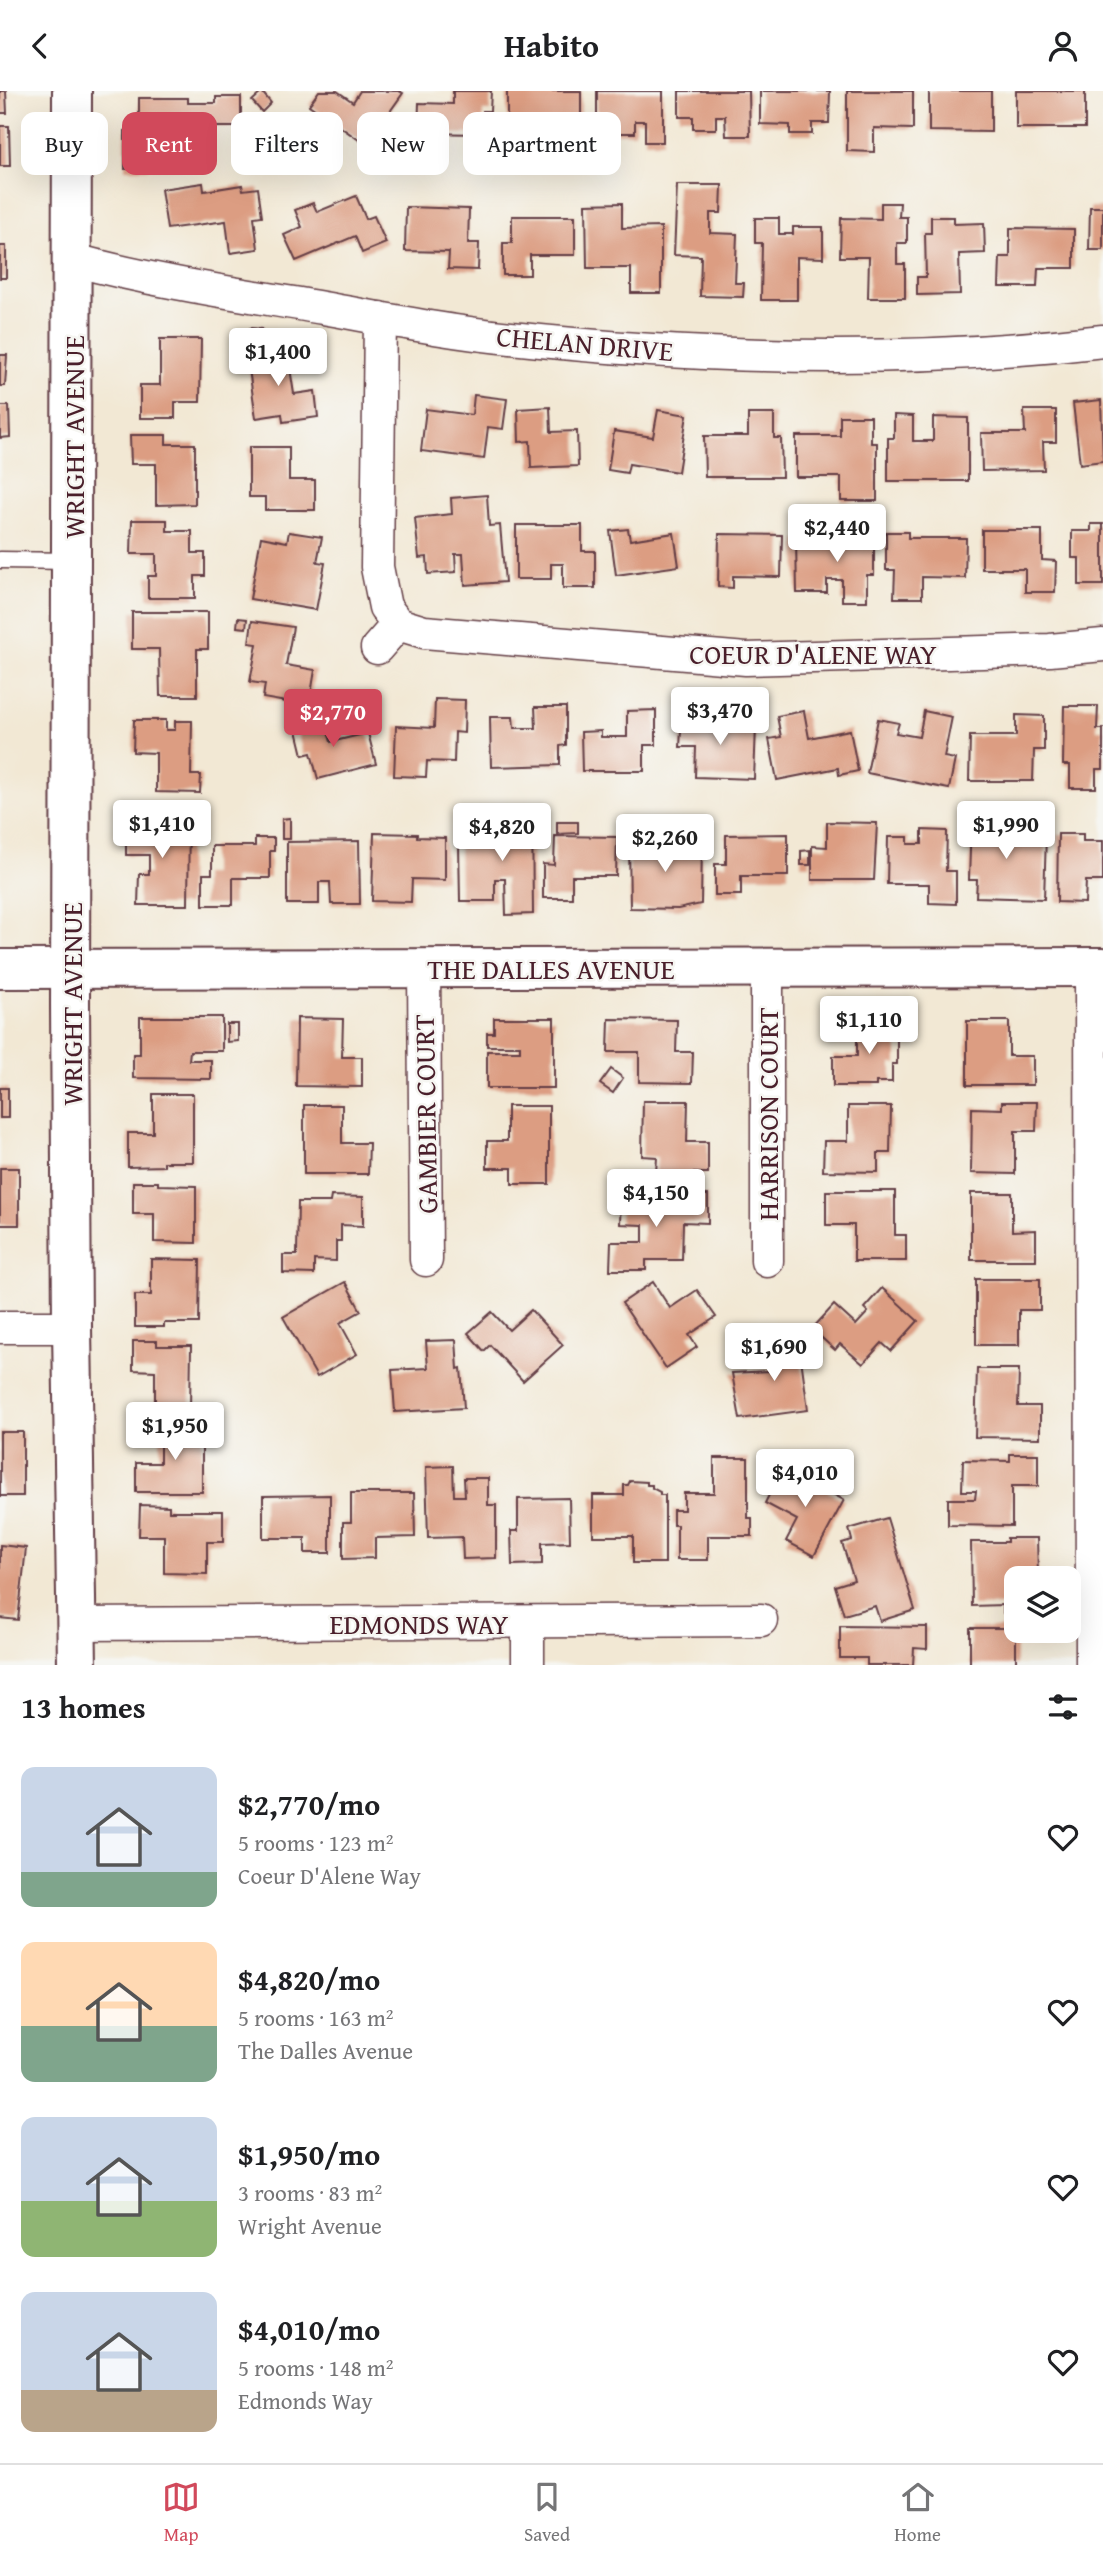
<!DOCTYPE html>
<meta charset="utf-8">
<style>
:root{--surface:#fff;--page:#f6f6f6;--text:#202124;--muted:#757577;--line:#e0e0e0;--accent:#d1495b}
body{margin:0;font-family:"Gentium Book Plus",serif;background:var(--page);color:var(--text);height:100vh;display:flex;flex-direction:column;font-size:26px;white-space:nowrap}
*{box-sizing:border-box;margin:0}
p{font-size:23px;color:var(--muted)}
.icon{flex:none;width:38px;height:38px;fill:none;stroke:currentColor;stroke-width:2;stroke-linecap:round;stroke-linejoin:round}
.map{position:relative;height:1574px;overflow:hidden}
.sheet{display:flex;flex-direction:column;background:var(--surface);flex:1}
.sheet>*{flex:none}
.hud{position:absolute;left:21px;top:21px;width:700px;height:63px;display:flex;gap:14px}
.buttons{position:absolute;left:1004px;top:1475px;display:grid;gap:14px}
.buttons a{display:grid;place-items:center;width:77px;height:77px;border-radius:14px;background:var(--surface);box-shadow:0 7px 28px #0002;font-size:35px}
.price{position:absolute;translate:-50% -60px;padding:0 16px;border-radius:7px;background:#fff;color:#222;font-size:23px;line-height:46px;filter:drop-shadow(0 2px 4px #0008)}
.price::after{content:'';position:absolute;left:50%;top:42px;width:21px;height:16px;margin-left:-10px;background:inherit;clip-path:polygon(0 0,100% 0,50% 100%)}
.price.on{background:var(--accent);color:#fff}
ul{padding:0;list-style:none}
li{display:flex;align-items:center;gap:21px;height:175px;padding:0 21px}
li span{display:grid;place-items:center;flex:none;width:196px;height:140px;border-radius:14px;color:#555}
li>.icon{margin-inline-start:auto}
span .icon{width:84px;height:84px;fill:#fffc;stroke-width:1}
li b{font-size:30px}
h2{display:flex;justify-content:space-between;align-items:center;height:84px;padding:0 21px;font-size:30px}
.tag{padding:0 24px;border-radius:14px;background:var(--surface);box-shadow:0 7px 28px #0002;font-size:24px;line-height:63px}
.tag.on{background:var(--accent);color:#fff}
header{display:flex;justify-content:space-between;align-items:center;height:91px;padding:0 21px;background:var(--surface);font-size:32px;font-weight:600}
.menu{display:flex;justify-content:space-around;align-items:center;height:98px;border-top:2px solid var(--line);background:var(--surface);font-size:19px;color:var(--muted)}
.menu a{display:grid;justify-items:center;gap:4px}
.menu .on{color:var(--accent)}
.map>svg:first-child{display:block}
.building{fill:#dc9d82}
.lines{fill:none;stroke-linecap:round;stroke-linejoin:round}
.service-casing{stroke:#633d44;stroke-width:19}
.minor-casing{stroke:#633d44;stroke-width:35}
.tertiary-casing{stroke:#633d44;stroke-width:42}
.service{stroke:#fff;stroke-width:16}
.minor{stroke:#fff;stroke-width:32}
.tertiary{stroke:#fff;stroke-width:38}
.labels{text-anchor:middle;dominant-baseline:central;stroke-width:5;stroke-linejoin:round;paint-order:stroke}
.street-label{font-size:28px;fill:#4a1f2b;stroke:#f6f6f2}
</style>
<header><svg class="icon" aria-label="back" viewBox="0 0 24 24"><path d="M15 5l-7 7 7 7"/></svg>Habito<svg class="icon" aria-label="person" viewBox="0 0 24 24"><circle cx="12" cy="8" r="4"/><path d="M4 21q1-7 8-7t8 7"/></svg></header>
<div class="map">
<svg width="1103" height="1574" viewBox="0 0 1103 1574">
<rect width="100%" height="100%" fill="#f6f6f2"/>
<filter id="ink" filterUnits="userSpaceOnUse"><feTurbulence type="fractalNoise" baseFrequency=".0143" numOctaves="2"/><feDisplacementMap in="SourceGraphic" scale="14" xChannelSelector="R" yChannelSelector="G"/><feConvolveMatrix kernelMatrix="1 2 1 2 8 2 1 2 1" color-interpolation-filters="sRGB"/></filter>
<filter id="wash" filterUnits="userSpaceOnUse"><feTurbulence type="fractalNoise" baseFrequency=".00686" numOctaves="4" result="noise"/><feDisplacementMap in="SourceGraphic" scale="28" xChannelSelector="R" yChannelSelector="G"/><feGaussianBlur stdDeviation="1.57" result="paint"/><feColorMatrix in="noise" values="0 0 0 0 0 0 0 0 0 0 0 0 0 0 0 0 0 1.4 0 .05"/><feComposite in="paint" operator="in"/></filter>
<g filter="url(#wash)">
<rect width="100%" height="100%" fill="#f2e8d4"/>
<g id="blocks">
<g class="building">
<polygon points="0,0 6,0 7,22 0,22"/>
<polygon points="319,0 337,0 353,11 360,0 399,0 403,2 384,29 399,39 382,65 309,14"/>
<polygon points="453,0 491,0 490,20 483,20 483,43 418,42 419,12 453,13"/>
<polygon points="507,0 581,0 581,31 528,31 529,42 507,42"/>
<polygon points="597,0 663,0 663,51 645,51 645,30 635,30 635,42 612,42 612,32 597,32"/>
<polygon points="679,0 749,0 750,45 726,45 725,25 716,25 716,38 693,38 693,26 679,26"/>
<polygon points="760,0 830,0 829,32 812,32 812,43 790,43 790,34 760,33"/>
<polygon points="847,0 913,0 913,38 874,37 874,61 847,60"/>
<polygon points="929,0 991,0 991,41 929,40"/>
<rect x="1016" y="0" width="69" height="37"/>
<polygon points="262,1 271,12 262,21 252,10"/>
<polygon points="216,6 241,6 241,36 191,36 191,77 125,78 125,39 139,39 139,7 188,7 188,12 216,12"/>
<polygon points="0,35 9,35 10,75 0,75"/>
<polygon points="203,92 204,100 242,94 243,99 258,97 262,125 254,126 258,158 230,162 226,130 167,138 161,98"/>
<polygon points="677,94 722,94 721,122 710,122 710,142 737,143 735,192 744,192 743,206 700,205 701,165 674,164"/>
<polygon points="356,105 366,128 374,125 386,152 362,162 355,145 296,170 284,144 302,136 295,119 313,112 317,121"/>
<polygon points="622,112 622,137 661,136 661,202 631,202 631,177 587,177 586,113"/>
<polygon points="881,112 900,112 899,126 907,126 907,152 897,152 897,173 905,173 905,207 868,207 869,166 840,166 841,127 881,128"/>
<polygon points="406,116 469,118 468,152 479,152 478,179 448,178 449,161 405,160"/>
<polygon points="1090,116 1103,116 1103,159 1089,159"/>
<polygon points="512,125 575,125 575,164 530,164 530,184 503,184 503,152 512,152"/>
<polygon points="931,126 954,126 954,133 984,132 985,162 959,163 960,203 917,204 917,186 926,186 925,142 931,142"/>
<polygon points="755,127 779,127 779,143 793,143 793,136 823,136 823,167 797,166 797,209 761,209 762,152 755,152"/>
<polygon points="1010,137 1074,138 1074,177 1038,177 1037,196 999,196 1000,166 1010,166"/>
<rect x="0" y="155" width="6" height="32"/>
<polygon points="250,237 262,238 261,249 249,248"/>
<polygon points="160,248 201,248 200,311 175,311 175,327 140,327 140,294 160,294"/>
<polygon points="287,258 294,303 315,300 318,326 283,331 282,323 256,327 247,264"/>
<polygon points="0,264 7,264 5,295 0,295"/>
<polygon points="474,304 507,308 503,338 488,336 484,368 421,360 426,318 472,324"/>
<polygon points="1101,309 1103,370 1080,373 1073,312"/>
<polygon points="0,315 9,315 10,346 0,347"/>
<polygon points="550,316 551,341 577,340 578,375 531,377 530,350 519,351 518,318"/>
<polygon points="658,319 687,324 678,381 629,373 627,382 608,379 614,340 653,346"/>
<polygon points="1024,319 1056,319 1056,351 1043,351 1044,379 982,380 981,342 1025,342"/>
<polygon points="748,323 774,323 774,347 781,347 782,386 705,386 704,345 748,345"/>
<polygon points="894,324 913,325 913,350 933,350 933,326 968,327 968,390 888,390 888,347 894,347"/>
<polygon points="840,325 871,325 871,352 877,352 877,410 841,410 841,386 796,386 796,345 840,345"/>
<polygon points="130,344 166,344 166,353 195,353 195,413 156,414 156,373 131,373"/>
<polygon points="249,356 289,356 289,389 315,389 315,419 265,419 265,406 249,406"/>
<polygon points="487,404 489,435 500,434 505,491 465,494 463,463 455,463 456,481 428,483 427,466 419,467 415,427 452,423 451,407"/>
<polygon points="132,429 167,429 167,440 192,440 192,462 205,462 205,485 195,485 195,507 148,507 148,485 156,485 156,463 131,463"/>
<polygon points="1091,433 1103,433 1103,494 1079,494 1079,467 1072,467 1072,440 1091,440"/>
<polygon points="516,434 582,434 582,460 595,460 595,497 563,497 563,473 551,473 551,488 516,488"/>
<polygon points="855,434 874,434 874,484 867,484 867,510 842,510 842,489 827,489 827,502 797,502 796,448 855,448"/>
<polygon points="628,438 630,449 674,442 679,475 616,484 610,440"/>
<polygon points="982,439 1042,439 1042,469 1056,470 1055,501 1025,501 1025,478 982,478"/>
<polygon points="289,441 322,446 317,471 325,472 316,519 250,508 261,446 287,451"/>
<polygon points="886,441 908,441 908,447 966,447 965,487 922,486 922,507 894,507 895,479 886,479"/>
<polygon points="719,443 782,444 781,486 733,485 733,497 718,496"/>
<polygon points="132,521 208,521 208,558 197,558 197,605 160,605 159,558 132,558"/>
<polygon points="238,527 247,528 246,537 237,536"/>
<polygon points="252,530 293,536 286,574 315,579 309,615 263,607 265,593 250,591 257,553 249,552"/>
<polygon points="435,608 465,609 464,642 455,641 454,671 427,670 426,686 394,685 396,635 434,637"/>
<polygon points="1064,615 1098,615 1097,638 1103,638 1103,678 1096,678 1096,697 1070,697 1070,674 1063,674"/>
<polygon points="535,616 566,616 566,654 560,655 560,674 491,676 490,626 513,626 514,637 536,637"/>
<polygon points="656,619 656,654 644,654 644,680 582,680 581,641 601,640 601,646 627,646 627,620"/>
<polygon points="804,620 809,647 850,639 858,680 839,684 838,677 777,689 769,648 781,646 777,625"/>
<polygon points="924,620 952,626 944,666 955,668 949,698 867,682 878,628 899,632 896,642 919,646"/>
<polygon points="682,622 710,622 710,633 756,635 754,688 695,686 696,656 680,656"/>
<polygon points="323,624 331,651 368,642 376,673 318,688 311,662 303,664 295,631"/>
<polygon points="1016,624 1044,625 1044,659 1034,659 1033,690 969,690 970,645 1016,645"/>
<polygon points="134,629 166,629 166,639 175,639 175,630 192,630 191,684 201,684 200,702 156,701 156,662 133,661"/>
<polygon points="491,716 532,716 533,823 506,824 505,788 495,788 495,810 460,810 459,753 504,753 503,732 491,732"/>
<polygon points="147,727 189,727 188,814 138,814 139,783 149,783 149,764 126,764 126,737 147,737"/>
<polygon points="290,727 290,748 282,748 282,728"/>
<polygon points="971,728 1014,729 1014,743 1046,744 1044,808 976,806 977,789 969,789"/>
<polygon points="701,729 701,744 694,744 693,730"/>
<polygon points="557,731 578,731 578,742 557,743"/>
<polygon points="827,731 877,732 874,789 812,789 812,755 827,756"/>
<polygon points="922,739 947,740 946,780 956,780 956,813 929,812 929,793 887,793 888,746 908,746 908,753 922,753"/>
<polygon points="374,742 417,743 417,746 445,747 445,789 412,788 411,811 372,810"/>
<polygon points="788,743 788,785 741,785 741,804 715,804 715,773 726,773 726,744"/>
<polygon points="1058,743 1083,743 1083,750 1103,750 1103,790 1086,790 1085,812 1057,811"/>
<polygon points="555,745 617,746 616,785 572,785 572,807 543,807 543,773 554,774"/>
<polygon points="255,747 274,747 274,760 270,760 270,787 233,787 233,814 203,814 203,783 212,783 212,755 255,755"/>
<polygon points="359,750 360,813 331,813 330,791 319,791 319,813 287,813 287,751"/>
<polygon points="629,750 702,750 701,813 678,818 630,817"/>
<polygon points="810,759 810,774 801,774 801,760"/>
<polygon points="140,926 222,926 222,960 190,960 189,969 211,969 211,988 133,987 133,963 140,963"/>
<polygon points="297,927 343,928 342,966 362,966 362,996 296,995"/>
<polygon points="494,927 554,927 554,997 487,997 487,960 520,960 520,955 487,955 487,942 494,942"/>
<polygon points="609,928 677,929 676,961 693,961 692,992 639,991 639,961 608,961"/>
<polygon points="857,929 897,929 897,973 892,973 892,991 876,991 876,995 833,995 833,965 857,965"/>
<polygon points="967,930 1009,930 1009,965 1033,965 1033,994 967,994"/>
<polygon points="227,933 238,933 238,950 227,951"/>
<polygon points="611,978 623,987 613,1002 600,993"/>
<rect x="0" y="997" width="8" height="30"/>
<polygon points="153,1003 193,1003 193,1071 164,1071 164,1075 128,1076 128,1042 153,1042"/>
<polygon points="643,1010 688,1010 687,1051 708,1051 708,1082 656,1082 657,1066 642,1065"/>
<polygon points="1002,1011 1037,1011 1036,1040 1015,1040 1015,1083 971,1082 972,1017 1002,1018"/>
<polygon points="304,1014 342,1014 342,1052 369,1052 368,1083 304,1083"/>
<polygon points="507,1015 549,1015 549,1093 512,1093 512,1077 487,1077 487,1050 507,1050"/>
<polygon points="848,1015 891,1015 890,1062 878,1062 878,1081 823,1080 824,1050 848,1050"/>
<rect x="0" y="1077" width="19" height="57"/>
<polygon points="133,1091 158,1091 158,1094 196,1095 196,1152 154,1151 154,1123 133,1123"/>
<polygon points="826,1100 895,1100 895,1144 906,1144 906,1170 854,1170 854,1134 826,1134"/>
<polygon points="971,1102 1012,1102 1012,1140 1036,1139 1036,1169 971,1169"/>
<polygon points="621,1104 645,1104 645,1110 680,1111 680,1104 708,1104 708,1132 683,1131 682,1169 646,1169 646,1179 610,1179 611,1151 643,1151 643,1134 620,1133"/>
<polygon points="331,1105 363,1106 363,1135 341,1134 341,1150 336,1150 336,1170 314,1169 314,1183 283,1182 283,1164 297,1164 298,1111 330,1111"/>
<polygon points="151,1168 200,1169 199,1232 164,1232 164,1236 135,1236 135,1204 151,1204"/>
<polygon points="976,1188 1040,1188 1040,1219 1019,1219 1019,1254 976,1254"/>
<polygon points="345,1191 361,1220 340,1232 357,1263 317,1286 283,1226"/>
<polygon points="653,1191 670,1217 697,1199 716,1226 689,1244 697,1256 666,1277 622,1212"/>
<polygon points="882,1197 918,1230 891,1260 882,1252 863,1273 840,1253 835,1259 812,1238 834,1214 856,1234 868,1221 864,1217"/>
<polygon points="531,1219 563,1254 523,1290 490,1254 484,1260 468,1242 492,1221 509,1239"/>
<polygon points="798,1245 808,1319 740,1328 732,1282 770,1280 766,1249"/>
<polygon points="456,1249 458,1278 461,1277 464,1317 395,1321 392,1279 428,1277 426,1250"/>
<polygon points="133,1250 157,1250 157,1255 191,1255 190,1318 155,1318 155,1280 133,1279"/>
<polygon points="977,1278 1019,1278 1018,1315 1040,1315 1040,1347 975,1346"/>
<polygon points="160,1333 202,1333 202,1401 136,1401 136,1372 160,1372"/>
<rect x="0" y="1341" width="23" height="64"/>
<polygon points="1010,1363 1038,1363 1038,1395 1012,1395 1012,1435 948,1434 948,1408 975,1408 976,1400 962,1400 963,1369 1010,1370"/>
<polygon points="714,1367 748,1367 748,1427 752,1427 752,1445 708,1445 708,1469 677,1469 677,1434 673,1434 673,1419 684,1419 684,1402 714,1402"/>
<polygon points="453,1375 454,1405 465,1405 464,1387 488,1387 488,1414 496,1414 496,1467 463,1468 462,1446 428,1447 426,1376"/>
<polygon points="783,1376 844,1409 814,1465 786,1450 797,1429 765,1412"/>
<polygon points="630,1390 647,1391 647,1394 652,1394 652,1397 660,1401 660,1404 665,1404 665,1472 633,1472 633,1445 593,1445 593,1404 624,1404 624,1394 628,1394"/>
<polygon points="351,1402 414,1402 415,1446 375,1447 375,1467 343,1468 343,1431 351,1431"/>
<polygon points="330,1404 330,1462 305,1462 305,1447 263,1447 263,1405"/>
<polygon points="569,1407 570,1451 542,1452 542,1473 512,1474 511,1440 518,1440 518,1408"/>
<polygon points="140,1414 169,1415 169,1420 223,1420 223,1451 207,1451 207,1483 164,1482 164,1445 139,1445"/>
<polygon points="887,1427 915,1519 880,1530 875,1515 844,1524 835,1495 854,1489 842,1452 852,1449 849,1438"/>
<polygon points="1007,1447 1037,1447 1038,1485 1015,1486 1017,1522 1003,1522 1003,1514 972,1515 971,1451 1007,1451"/>
<polygon points="0,1454 26,1457 18,1529 0,1527"/>
<polygon points="840,1535 927,1536 927,1558 914,1557 913,1574 867,1574 867,1567 840,1567"/>
<rect x="970" y="1537" width="46" height="37"/>
</g>
</g>
</g>
<g filter="url(#ink)">
<use href="#blocks" fill-opacity="0" stroke="#633d44" stroke-width="2"/>
<g class="lines">
<defs>
<polyline id="service" points="0,469 72,470"/>
<g id="minor">
<path d="M74 169C155 191 240 203 323 217 385 228 448 241 511 247 708 268 906 273 1103 250"/>
<polyline points="380,227 377,476 385,516 398,533 424,541 746,568 1050,559 1103,554"/>
<polyline points="377,557 398,533"/>
<polyline points="1091,876 1092,1574"/>
<polyline points="424,877 426,1169"/>
<polyline points="767,877 767,1170"/>
<polyline points="0,1236 72,1236"/>
<polyline points="528,1532 528,1574"/>
<polyline points="76,1533 761,1529"/>
</g>
<g id="tertiary">
<polyline points="72,0 70,913 72,1236 77,1574"/>
<polyline points="0,878 1103,876"/>
</g>
</defs>
<use href="#service" class="service-casing"/>
<use href="#minor" class="minor-casing"/>
<use href="#tertiary" class="tertiary-casing"/>
<use href="#service" class="service"/>
<use href="#minor" class="minor"/>
<use href="#tertiary" class="tertiary"/>
</g>
</g>
<g class="labels">
<g class="street-label">
<text transform="translate(585 252) rotate(5)">CHELAN DRIVE</text>
<text transform="translate(73 346) rotate(-90)">WRIGHT AVENUE</text>
<text x="813" y="562">COEUR D'ALENE WAY</text>
<text x="551" y="877">THE DALLES AVENUE</text>
<text transform="translate(71 913) rotate(-90)">WRIGHT AVENUE</text>
<text transform="translate(425 1023) rotate(-91)">GAMBIER COURT</text>
<text transform="translate(767 1023) rotate(-90)">HARRISON COURT</text>
<text x="419" y="1532">EDMONDS WAY</text>
</g>
</g>
</svg>
<div class="buttons">
<a><svg class="icon" aria-label="layers" viewBox="0 0 24 24"><path d="M12 4l9 5-9 5-9-5zM3 14l9 5 9-5"/></svg></a>
</div>
<b class="price" style="left:278px;top:297px">$1,400</b>
<b class="price" style="left:837px;top:473px">$2,440</b>
<b class="price" style="left:720px;top:656px">$3,470</b>
<b class="price on" style="left:333px;top:658px">$2,770</b>
<b class="price" style="left:162px;top:769px">$1,410</b>
<b class="price" style="left:1006px;top:770px">$1,990</b>
<b class="price" style="left:502px;top:772px">$4,820</b>
<b class="price" style="left:665px;top:783px">$2,260</b>
<b class="price" style="left:869px;top:965px">$1,110</b>
<b class="price" style="left:656px;top:1138px">$4,150</b>
<b class="price" style="left:774px;top:1292px">$1,690</b>
<b class="price" style="left:175px;top:1371px">$1,950</b>
<b class="price" style="left:805px;top:1418px">$4,010</b>
<div class="hud">
<a class="tag">Buy</a>
<a class="tag on">Rent</a>
<a class="tag">Filters</a>
<a class="tag">New</a>
<a class="tag">Apartment</a>
</div>
</div>
<section class="sheet">
<h2>13 homes<svg class="icon" aria-label="filters" viewBox="0 0 24 24"><path d="M4 7h16M4 17h16"/><circle cx="9" cy="7" r="2"/><circle cx="15" cy="17" r="2"/></svg></h2>
<ul>
<li><span style="background:linear-gradient(#c9d6e8 75%,#7fa58c 0)"><svg class="icon" aria-label="home" viewBox="0 0 24 24"><path d="M3 11l9-7 9 7M6 9v11h12V9"/></svg></span><div><b>$2,770/mo</b><p>5 rooms · 123 m²</p><p>Coeur D'Alene Way</p></div><svg class="icon" aria-label="heart" viewBox="0 0 24 24"><path d="M12 20l-8-8c-3-5 5-10 8-4 3-6 11-1 8 4z"/></svg></li>
<li><span style="background:linear-gradient(#ffd9b3 60%,#7fa58c 0)"><svg class="icon" aria-label="home" viewBox="0 0 24 24"><path d="M3 11l9-7 9 7M6 9v11h12V9"/></svg></span><div><b>$4,820/mo</b><p>5 rooms · 163 m²</p><p>The Dalles Avenue</p></div><svg class="icon" aria-label="heart" viewBox="0 0 24 24"><path d="M12 20l-8-8c-3-5 5-10 8-4 3-6 11-1 8 4z"/></svg></li>
<li><span style="background:linear-gradient(#c9d6e8 60%,#8fb573 0)"><svg class="icon" aria-label="home" viewBox="0 0 24 24"><path d="M3 11l9-7 9 7M6 9v11h12V9"/></svg></span><div><b>$1,950/mo</b><p>3 rooms · 83 m²</p><p>Wright Avenue</p></div><svg class="icon" aria-label="heart" viewBox="0 0 24 24"><path d="M12 20l-8-8c-3-5 5-10 8-4 3-6 11-1 8 4z"/></svg></li>
<li><span style="background:linear-gradient(#c9d6e8 70%,#b9a48a 0)"><svg class="icon" aria-label="home" viewBox="0 0 24 24"><path d="M3 11l9-7 9 7M6 9v11h12V9"/></svg></span><div><b>$4,010/mo</b><p>5 rooms · 148 m²</p><p>Edmonds Way</p></div><svg class="icon" aria-label="heart" viewBox="0 0 24 24"><path d="M12 20l-8-8c-3-5 5-10 8-4 3-6 11-1 8 4z"/></svg></li>
</ul>
</section>
<nav class="menu">
<a class="on"><svg class="icon" aria-label="map" viewBox="0 0 24 24"><path d="M3 6l6-2 6 2 6-2v14l-6 2-6-2-6 2zM9 4v14M15 6v14"/></svg>Map</a>
<a><svg class="icon" aria-label="saved" viewBox="0 0 24 24"><path d="M7 4h10v16l-5-4-5 4z"/></svg>Saved</a>
<a><svg class="icon" aria-label="home" viewBox="0 0 24 24"><path d="M3 11l9-7 9 7M6 9v11h12V9"/></svg>Home</a>
</nav>
